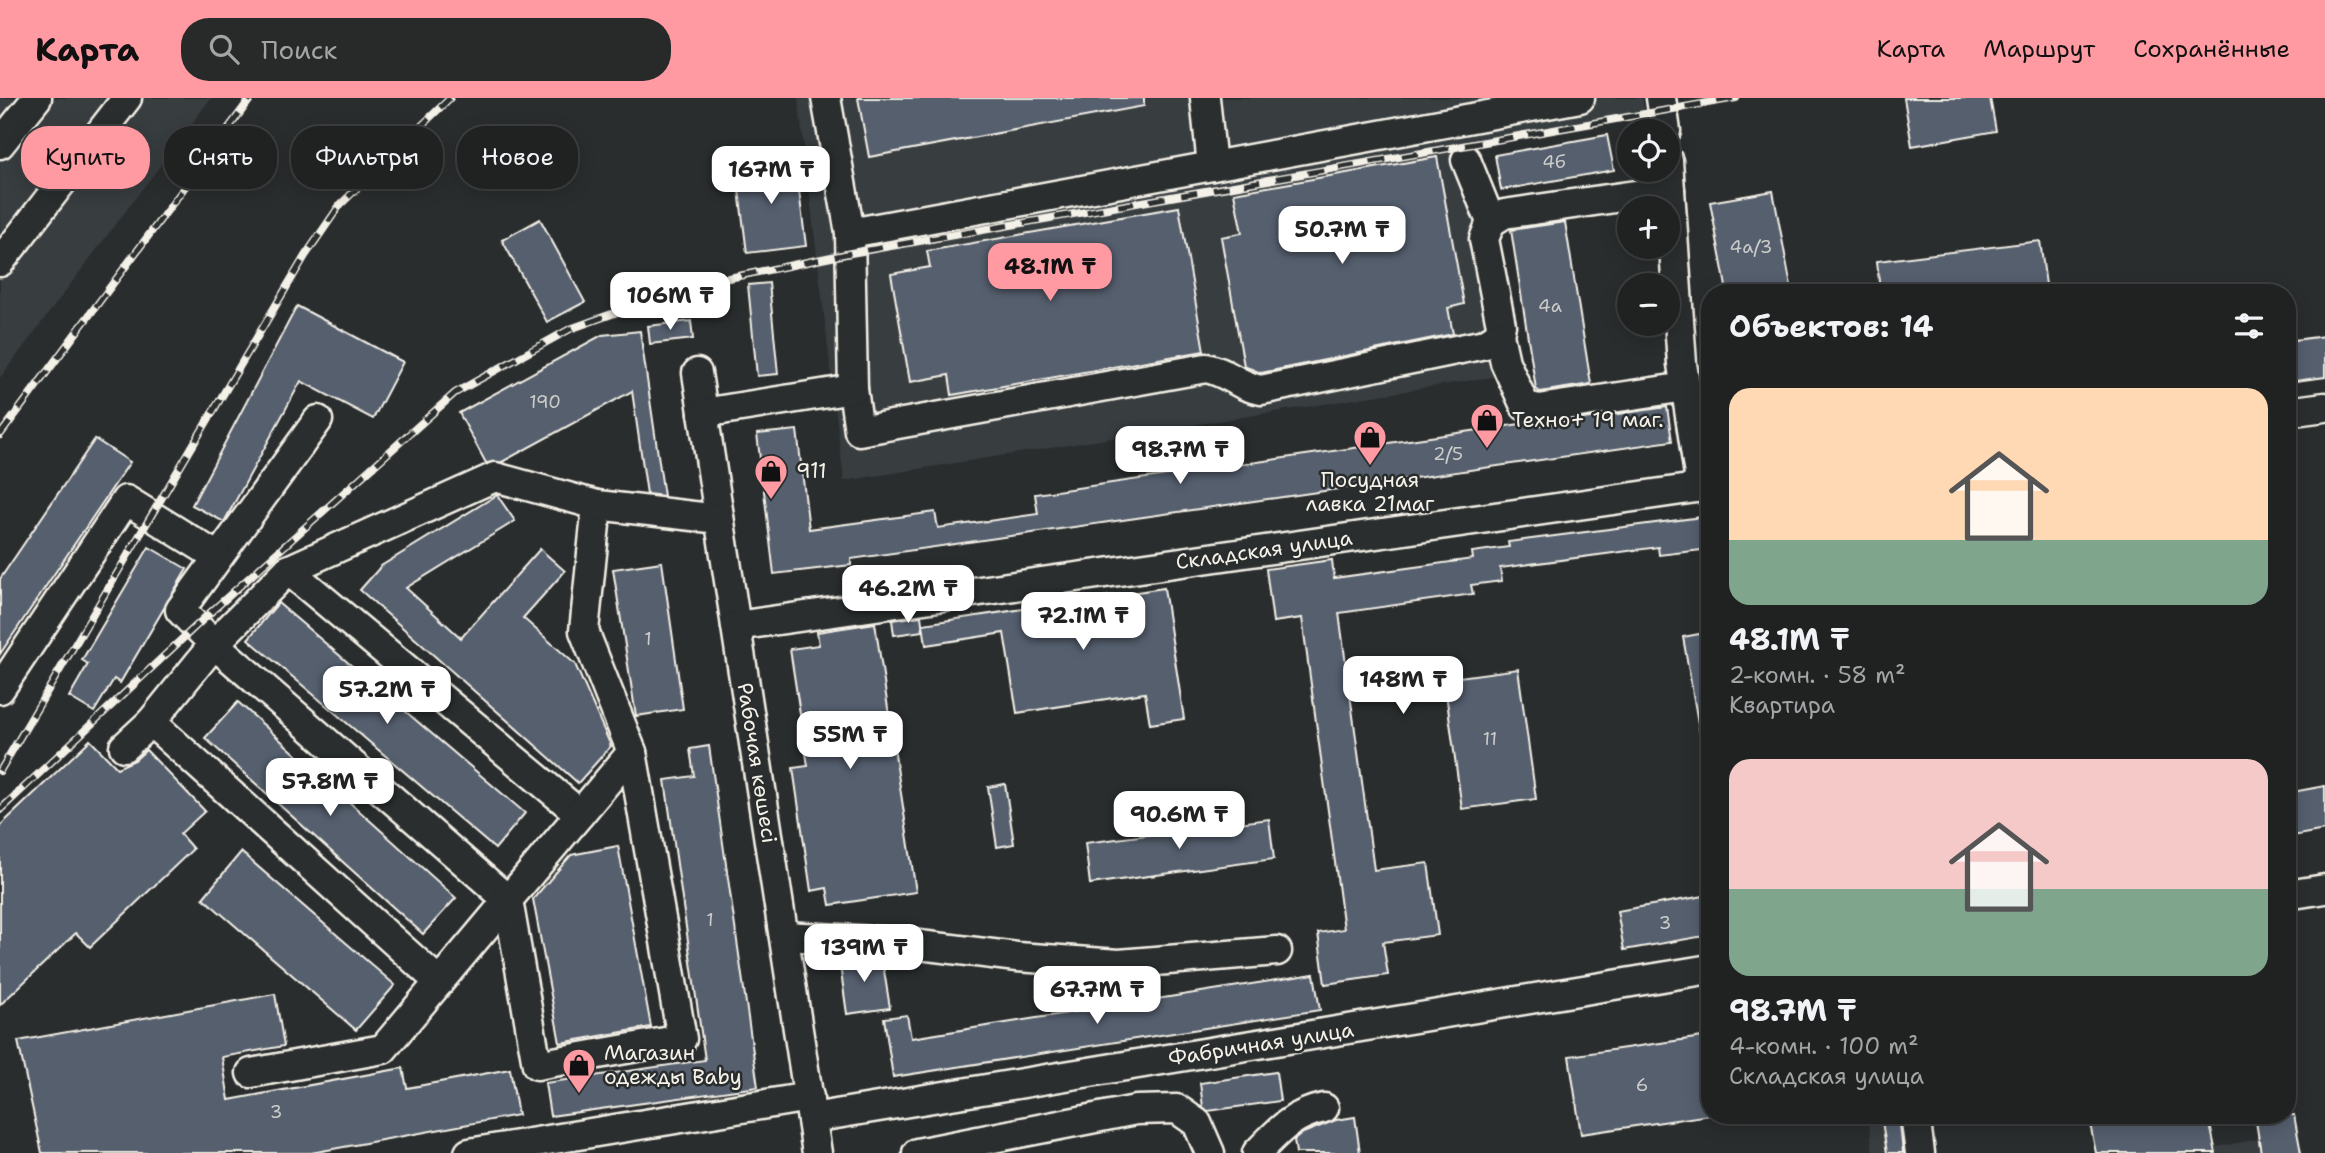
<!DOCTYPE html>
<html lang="ru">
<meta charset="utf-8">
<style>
:root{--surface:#202222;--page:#282a2a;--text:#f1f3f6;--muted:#a2a4a5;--line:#3d3f40;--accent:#ff9aa2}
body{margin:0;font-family:"Shantell Sans",sans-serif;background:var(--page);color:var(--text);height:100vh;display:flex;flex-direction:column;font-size:26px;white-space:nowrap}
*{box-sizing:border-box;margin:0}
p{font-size:23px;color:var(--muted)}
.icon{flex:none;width:38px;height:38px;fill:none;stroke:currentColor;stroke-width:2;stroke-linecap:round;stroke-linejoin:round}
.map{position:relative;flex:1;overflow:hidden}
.sheet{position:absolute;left:1701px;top:186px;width:595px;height:840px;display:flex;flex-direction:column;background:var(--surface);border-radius:28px;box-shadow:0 4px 18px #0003,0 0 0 2px var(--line)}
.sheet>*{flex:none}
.top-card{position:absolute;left:21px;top:28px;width:665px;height:63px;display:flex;gap:14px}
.tools{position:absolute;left:1617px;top:21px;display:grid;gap:14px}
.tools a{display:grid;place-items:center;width:63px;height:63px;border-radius:50%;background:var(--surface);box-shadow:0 4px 18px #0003,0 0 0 2px var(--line);font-size:35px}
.price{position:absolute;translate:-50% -60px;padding:0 16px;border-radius:14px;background:#fff;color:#222;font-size:23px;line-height:46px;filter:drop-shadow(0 2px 4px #0008)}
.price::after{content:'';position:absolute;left:50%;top:42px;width:21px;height:16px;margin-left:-10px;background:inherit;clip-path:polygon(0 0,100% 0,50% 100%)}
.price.on{background:var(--accent);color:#111}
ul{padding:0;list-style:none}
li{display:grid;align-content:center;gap:14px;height:371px;padding:0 28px}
li span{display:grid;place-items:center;height:217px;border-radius:21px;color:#555}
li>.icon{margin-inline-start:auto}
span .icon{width:126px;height:126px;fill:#fffc;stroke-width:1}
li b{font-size:30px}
h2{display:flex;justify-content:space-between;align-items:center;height:84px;padding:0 28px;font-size:30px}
.tag{padding:0 24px;border-radius:28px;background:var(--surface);box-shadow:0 4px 18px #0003,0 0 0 2px var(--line);font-size:24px;line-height:63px}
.tag.on{background:var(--accent);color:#111}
header{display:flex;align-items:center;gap:42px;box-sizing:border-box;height:98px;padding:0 35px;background:var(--accent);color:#111}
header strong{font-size:33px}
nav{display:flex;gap:38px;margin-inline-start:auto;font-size:24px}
.search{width:490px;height:63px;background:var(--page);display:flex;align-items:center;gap:18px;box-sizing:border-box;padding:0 24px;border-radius:28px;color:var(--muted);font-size:26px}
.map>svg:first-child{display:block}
.built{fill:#373c41}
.building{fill:#545e6e;stroke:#f4f1e8;stroke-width:2}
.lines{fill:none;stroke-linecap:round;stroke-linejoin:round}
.minor-casing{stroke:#f4f1e8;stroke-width:33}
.minor{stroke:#2a2d2e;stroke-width:28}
.rail-casing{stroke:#f4f1e8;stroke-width:8}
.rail{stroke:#2a2d2e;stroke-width:5;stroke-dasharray:16;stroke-linecap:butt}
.labels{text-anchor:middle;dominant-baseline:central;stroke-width:5;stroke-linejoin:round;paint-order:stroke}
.number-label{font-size:18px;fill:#ccccca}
.poi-label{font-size:21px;fill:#f4f1e8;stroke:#2a2d2e;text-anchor:start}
.street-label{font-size:21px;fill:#f4f1e8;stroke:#2a2d2e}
</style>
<header>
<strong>Карта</strong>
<div class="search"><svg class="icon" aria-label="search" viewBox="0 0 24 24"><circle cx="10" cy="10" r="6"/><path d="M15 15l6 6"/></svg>Поиск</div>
<nav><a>Карта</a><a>Маршрут</a><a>Сохранённые</a></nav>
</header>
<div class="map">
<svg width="2325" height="1055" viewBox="0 0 2325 1055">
<rect width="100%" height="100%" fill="#2a2d2e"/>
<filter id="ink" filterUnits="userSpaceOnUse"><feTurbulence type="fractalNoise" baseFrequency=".0143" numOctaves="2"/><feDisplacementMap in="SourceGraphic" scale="14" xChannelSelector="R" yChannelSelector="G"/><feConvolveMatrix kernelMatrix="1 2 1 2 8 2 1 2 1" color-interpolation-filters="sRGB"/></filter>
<g filter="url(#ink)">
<g class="built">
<polygon points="0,0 211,0 0,280"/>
<polygon points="798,0 1642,0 1645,14 1468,44 1517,275 844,383"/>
<polygon points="1868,1017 1931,1017 1936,1055 1873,1055"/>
<polygon points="2259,1041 2261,1055 2188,1055 2215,1049"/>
</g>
<g class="building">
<polygon points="858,0 1144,0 1144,8 869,59"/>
<polygon points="1904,0 1990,0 1996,33 1912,48"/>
<polygon points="1607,37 1614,72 1501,92 1495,57"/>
<polygon points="1437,59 1464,206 1448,210 1453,236 1261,275 1244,268 1221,139 1242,135 1234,95"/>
<polygon points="795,61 806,148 747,155 736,69"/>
<polygon points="1773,93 1792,194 1727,194 1710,104"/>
<polygon points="1179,109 1204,253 952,297 949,277 910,284 891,176 930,169 927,153"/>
<polygon points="540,121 585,204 547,224 502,142"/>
<polygon points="1565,124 1591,286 1540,294 1536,291 1511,132"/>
<polygon points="2040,143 2047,194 1880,194 1877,163"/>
<polygon points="769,185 778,276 757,278 748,187"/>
<polygon points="297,208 403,264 373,321 301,283 224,424 192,407"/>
<polygon points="691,223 693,241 650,246 648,228"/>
<polygon points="640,233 664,398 647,396 632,293 502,364 486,365 459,315 602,237"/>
<polygon points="2325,238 2325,279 2287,284 2287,243"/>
<polygon points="1667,309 1672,343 851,461 851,467 774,476 757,336 797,332 809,431 935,414 938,430 1038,416 1035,396 1527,325 1541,327"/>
<polygon points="95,341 130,364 0,556 0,481"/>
<polygon points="497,397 515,423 406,490 461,540 540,451 565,473 523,520 575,566 611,648 578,685 360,492 381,468"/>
<polygon points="1710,418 1710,451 1659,457 1658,449 1500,470 1502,483 1471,487 1473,496 1339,515 1374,772 1428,765 1438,837 1383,844 1388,877 1325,886 1318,835 1344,831 1302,520 1273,524 1266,471 1332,462 1334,480 1473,461 1472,454 1509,449 1508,444"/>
<polygon points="149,449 187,471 120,585 114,581 94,614 69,599 88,566 82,562"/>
<polygon points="662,464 683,611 636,618 613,471"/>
<polygon points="1164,490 1184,621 1150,626 1145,595 1017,615 1004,535 926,547 923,526"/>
<polygon points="278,505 525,715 495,751 248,541"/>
<polygon points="921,518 923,533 894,537 892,522"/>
<polygon points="875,525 916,794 830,807 827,790 811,793 793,670 808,668 790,551 819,547 817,534"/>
<polygon points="1710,534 1710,642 1701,642 1683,539"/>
<polygon points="1518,571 1536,701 1462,711 1444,581"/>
<polygon points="238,604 456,800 423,836 205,640"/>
<polygon points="90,642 117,670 135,662 146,652 205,713 180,736 193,751 90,849 76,835 0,907 0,728"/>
<polygon points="709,648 758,989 550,1018 545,985 705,962 665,682 694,678 690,651"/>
<polygon points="1005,686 1014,746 997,749 988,689"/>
<polygon points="2325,688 2325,732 2287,739 2287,695"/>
<polygon points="1269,721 1274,761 1090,786 1085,745"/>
<polygon points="618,748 651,929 560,945 533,801 571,757"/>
<polygon points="241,754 395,887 356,932 203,800"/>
<polygon points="1710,797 1710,837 1624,852 1617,813"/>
<polygon points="850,858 882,860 890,910 847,916 839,860"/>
<polygon points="1314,876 1320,912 893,979 884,920 907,917 911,940"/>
<polygon points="275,896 284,948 222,959 229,1002 403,970 407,990 510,971 518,1017 311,1055 42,1055 18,943"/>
<polygon points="1710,938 1710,1017 1581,1036 1569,958"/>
<polygon points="1276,974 1280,1003 1208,1013 1203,1009 1200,985"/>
<polygon points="1881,1017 1899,1017 1903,1055 1887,1055"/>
<polygon points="2110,1017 2208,1017 2216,1055 2096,1055 2089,1021"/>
<polygon points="2255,1017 2294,1017 2301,1055 2261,1055"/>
<polygon points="1355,1019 1360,1055 1296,1055 1294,1042 1303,1035 1336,1022"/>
</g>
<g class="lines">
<defs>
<g id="minor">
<path d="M826 0 850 135 853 291 859 333 1206 270C1231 275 1237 288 1261 292L1485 246 1499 237 1501 227 1484 141 1491 124 1504 116 1670 92"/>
<polyline points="1205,0 1212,68"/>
<polyline points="1661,0 1666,33"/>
<polyline points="0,46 37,0"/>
<polyline points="1466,62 1491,124"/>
<polyline points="1668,63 1682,266 1701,390"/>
<polyline points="850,135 1580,0"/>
<polyline points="0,164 127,0"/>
<polyline points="1499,237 1505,264 1525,308 1539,311 1686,289"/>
<polyline points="697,275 817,1055"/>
<polyline points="2287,314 2325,309"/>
<polyline points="703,315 853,291"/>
<polyline points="318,322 180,512 214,546 508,802 537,967 682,941 632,654 584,533 597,407"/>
<polyline points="288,472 580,716"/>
<polyline points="736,528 1710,388"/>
<polyline points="0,591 126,402 218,459"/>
<polyline points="151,624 439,884"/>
<polyline points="124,649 151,624 214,546 288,472 495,379 597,407 719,421"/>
<polyline points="2287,797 2325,791"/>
<polyline points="784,838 895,844 1017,859 1119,866 1277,853"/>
<polyline points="251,975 383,951 632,654"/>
<polyline points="1915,1017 1920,1055"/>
<polyline points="812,1020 1710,871"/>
<polyline points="469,1055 809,999"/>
<polyline points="917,1055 1136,1012 1177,1011 1197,1025 1210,1055"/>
<path d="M1257 1055C1278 1033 1293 1016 1324 1010"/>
</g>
</defs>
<use href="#minor" class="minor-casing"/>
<use href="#minor" class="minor"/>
<defs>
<g id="rail">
<polyline points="0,337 251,0"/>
<polyline points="0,673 305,158 340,107 450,0"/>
<polyline points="0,712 212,513 455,295 570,231 690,188 851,155 1736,0"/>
</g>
</defs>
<use href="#rail" class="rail-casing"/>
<use href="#rail" class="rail"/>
</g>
</g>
<defs>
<symbol id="shop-pin" viewBox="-11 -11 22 30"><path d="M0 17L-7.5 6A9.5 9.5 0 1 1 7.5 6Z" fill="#ff9aa2" stroke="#2a2d2e"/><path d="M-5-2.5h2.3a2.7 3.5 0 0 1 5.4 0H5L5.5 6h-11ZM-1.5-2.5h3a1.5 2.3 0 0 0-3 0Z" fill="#111"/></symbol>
</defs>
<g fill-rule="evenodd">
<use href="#shop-pin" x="1468" y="303" width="38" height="52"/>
<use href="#shop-pin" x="1351" y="320" width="38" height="52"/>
<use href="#shop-pin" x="752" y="354" width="38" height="52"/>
<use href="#shop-pin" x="560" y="948" width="38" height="52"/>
</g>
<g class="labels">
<g class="number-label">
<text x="1554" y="64">4б</text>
<text x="1751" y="149">4а/3</text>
<text x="1550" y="208">4а</text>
<text x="545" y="304">190</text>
<text x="1448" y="356">2/5</text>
<text x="648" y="541">1</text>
<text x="1490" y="641">11</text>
<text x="710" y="822">1</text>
<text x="1665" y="825">3</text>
<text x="1642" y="987">6</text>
<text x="276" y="1014">3</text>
</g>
<g class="poi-label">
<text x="1512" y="322">Техно+ 19 маг.</text>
<text x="796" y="373">911</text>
<text x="1370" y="382" text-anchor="middle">Посудная<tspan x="1370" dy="24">лавка 21маг</tspan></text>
<text x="604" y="955">Магазин<tspan x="604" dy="24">одежды Baby</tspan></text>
</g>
<g class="street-label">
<text transform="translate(1264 452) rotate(-8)">Складская улица</text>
<text transform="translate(757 665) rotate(81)">Рабочая көшесі</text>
<text transform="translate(1261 946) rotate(-9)">Фабричная улица</text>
</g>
</g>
</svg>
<div class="tools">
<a><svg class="icon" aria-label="locate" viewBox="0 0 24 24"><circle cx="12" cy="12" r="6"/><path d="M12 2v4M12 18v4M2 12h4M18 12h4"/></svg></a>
<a>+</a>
<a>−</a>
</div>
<b class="price" style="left:771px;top:108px">167M ₸</b>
<b class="price" style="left:1342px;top:168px">50.7M ₸</b>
<b class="price on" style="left:1050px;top:205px">48.1M ₸</b>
<b class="price" style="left:670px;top:234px">106M ₸</b>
<b class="price" style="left:1180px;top:388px">98.7M ₸</b>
<b class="price" style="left:908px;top:527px">46.2M ₸</b>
<b class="price" style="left:1083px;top:554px">72.1M ₸</b>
<b class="price" style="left:1403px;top:618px">148M ₸</b>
<b class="price" style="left:387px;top:628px">57.2M ₸</b>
<b class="price" style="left:850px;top:673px">55M ₸</b>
<b class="price" style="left:330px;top:720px">57.8M ₸</b>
<b class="price" style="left:1179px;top:753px">90.6M ₸</b>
<b class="price" style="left:864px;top:886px">139M ₸</b>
<b class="price" style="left:1097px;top:928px">67.7M ₸</b>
<div class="top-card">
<a class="tag on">Купить</a>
<a class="tag">Снять</a>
<a class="tag">Фильтры</a>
<a class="tag">Новое</a>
</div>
<section class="sheet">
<h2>Объектов: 14<svg class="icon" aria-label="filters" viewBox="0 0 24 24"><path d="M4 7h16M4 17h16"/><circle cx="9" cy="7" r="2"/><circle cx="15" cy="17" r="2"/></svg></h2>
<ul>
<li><span style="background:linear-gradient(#ffd9b3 70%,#7fa58c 0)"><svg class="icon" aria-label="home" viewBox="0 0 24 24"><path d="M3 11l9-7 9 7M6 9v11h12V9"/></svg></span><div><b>48.1M ₸</b><p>2-комн. · 58 m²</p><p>Квартира</p></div></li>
<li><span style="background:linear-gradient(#f6c9c9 60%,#7fa58c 0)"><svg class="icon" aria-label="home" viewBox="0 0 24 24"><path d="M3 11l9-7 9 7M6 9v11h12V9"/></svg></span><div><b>98.7M ₸</b><p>4-комн. · 100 m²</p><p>Складская улица</p></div></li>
</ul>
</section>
</div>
